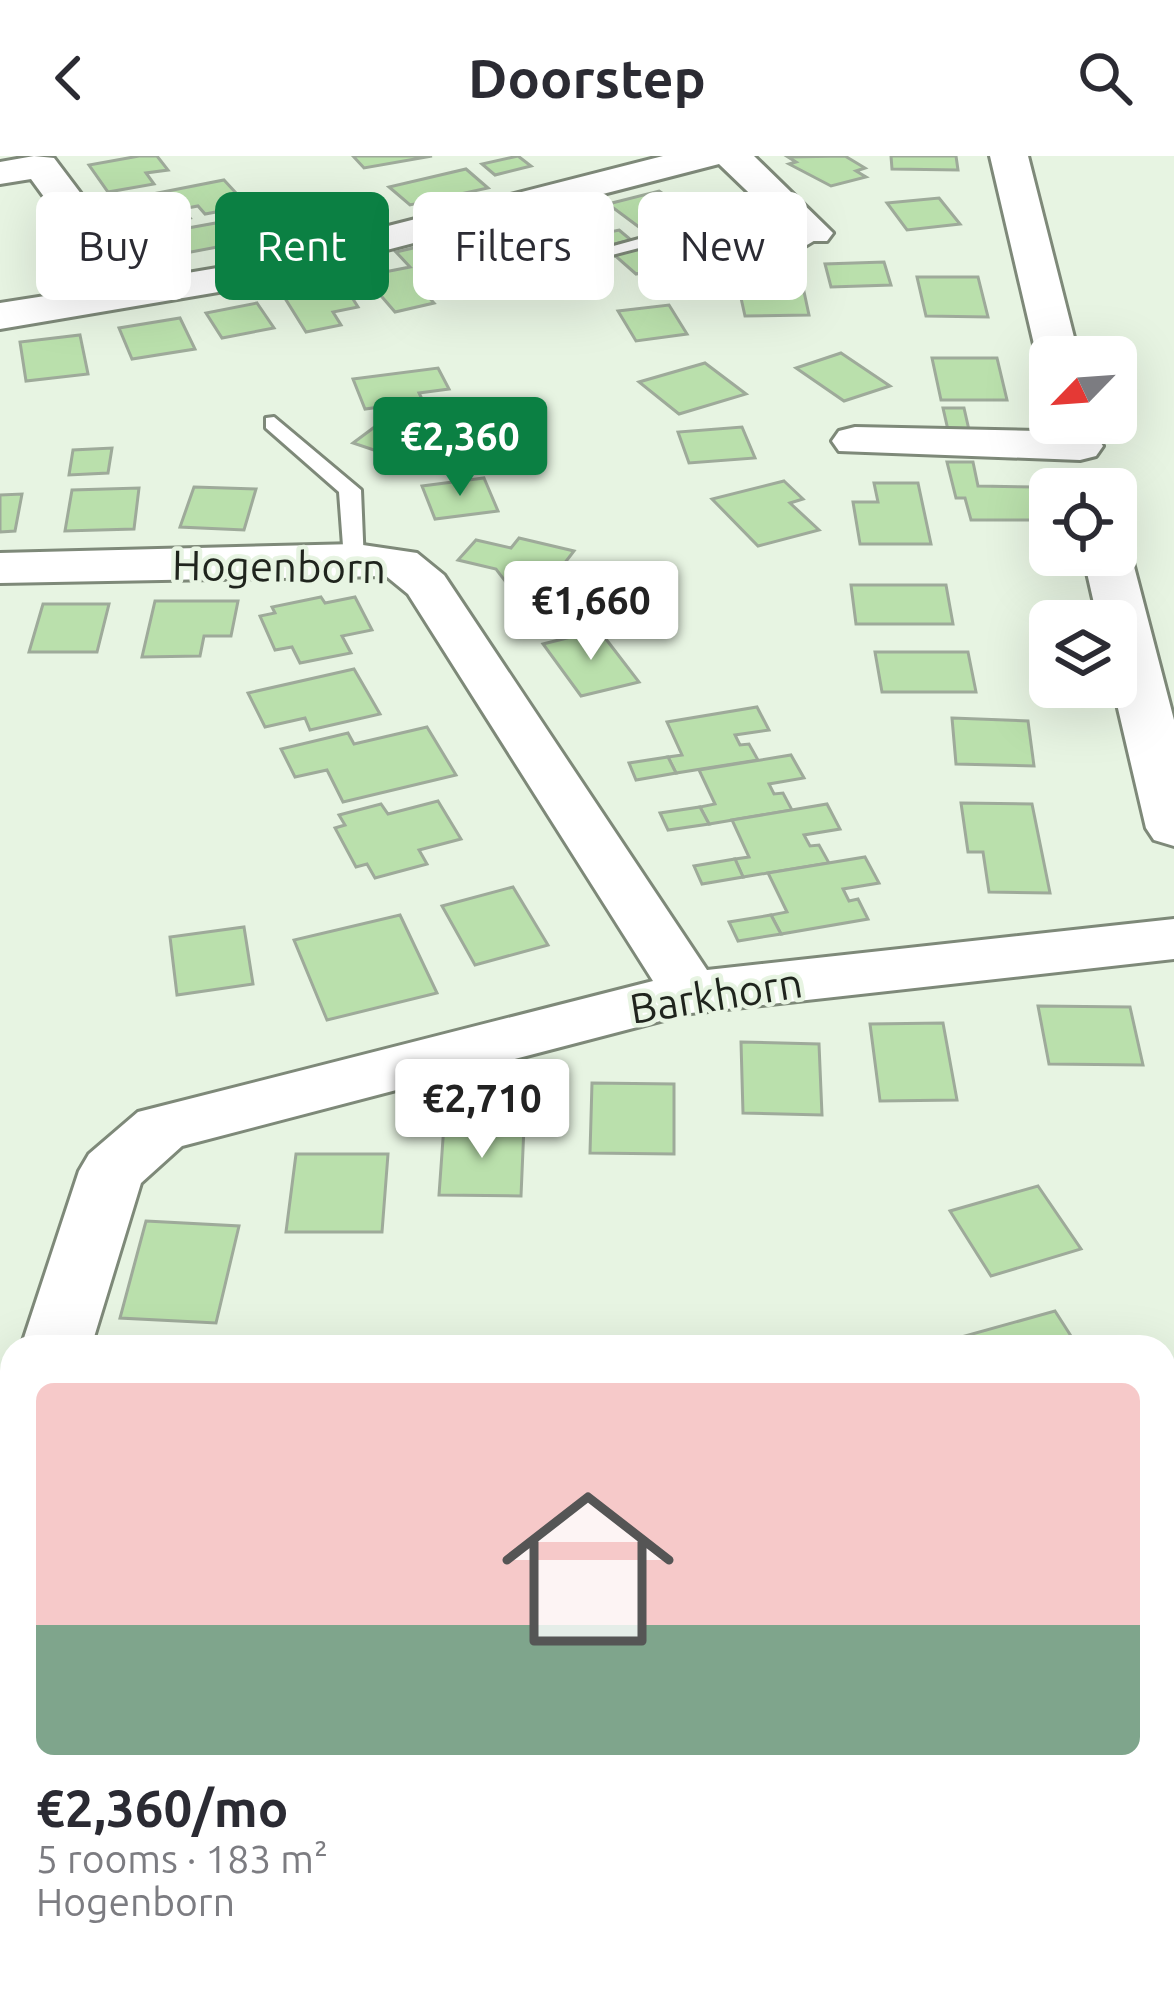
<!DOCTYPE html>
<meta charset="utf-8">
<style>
:root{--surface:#fff;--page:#f2f2f3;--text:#2b2b33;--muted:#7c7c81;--accent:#0b8043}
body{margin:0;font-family:Ubuntu,sans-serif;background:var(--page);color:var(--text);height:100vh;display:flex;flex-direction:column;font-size:45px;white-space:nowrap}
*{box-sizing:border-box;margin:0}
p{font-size:39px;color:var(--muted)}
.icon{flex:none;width:66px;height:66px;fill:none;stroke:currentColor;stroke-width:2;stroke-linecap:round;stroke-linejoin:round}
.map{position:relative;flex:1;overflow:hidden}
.details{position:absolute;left:0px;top:1179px;width:1176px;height:663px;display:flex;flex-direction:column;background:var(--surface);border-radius:36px 36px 0 0;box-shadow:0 12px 48px #0002}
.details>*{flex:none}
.top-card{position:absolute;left:36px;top:36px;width:1104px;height:108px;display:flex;gap:24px}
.needle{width:78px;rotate:245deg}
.fabs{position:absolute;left:1029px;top:180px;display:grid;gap:24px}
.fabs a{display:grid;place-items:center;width:108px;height:108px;border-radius:18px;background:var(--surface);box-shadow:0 12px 48px #0002;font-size:60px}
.price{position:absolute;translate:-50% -102px;padding:0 27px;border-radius:12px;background:#fff;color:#222;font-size:39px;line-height:78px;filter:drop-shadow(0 3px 6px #0008)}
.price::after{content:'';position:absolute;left:50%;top:72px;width:36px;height:27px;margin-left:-18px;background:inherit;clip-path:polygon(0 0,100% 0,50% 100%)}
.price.selected{background:var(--accent);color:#fff}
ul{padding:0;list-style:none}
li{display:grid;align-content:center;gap:24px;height:636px;padding:0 36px}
li span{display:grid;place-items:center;height:372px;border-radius:18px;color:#555}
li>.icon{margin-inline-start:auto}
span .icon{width:216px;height:216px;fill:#fffc;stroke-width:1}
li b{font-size:51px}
.chip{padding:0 42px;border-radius:18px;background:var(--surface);box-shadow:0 12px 48px #0002;font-size:42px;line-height:108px}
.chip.selected{background:var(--accent);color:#fff}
header{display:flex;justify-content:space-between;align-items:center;height:156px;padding:0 36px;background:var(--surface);font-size:54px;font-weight:700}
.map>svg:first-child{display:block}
.building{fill:#bae0ac;stroke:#9eaa9a;stroke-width:3}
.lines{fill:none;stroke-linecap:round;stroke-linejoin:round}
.lane-casing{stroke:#7e8979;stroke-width:6}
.street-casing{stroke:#7e8979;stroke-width:6}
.lane{fill:#fff;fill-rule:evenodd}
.street{fill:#fff;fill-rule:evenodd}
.labels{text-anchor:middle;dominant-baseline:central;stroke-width:9;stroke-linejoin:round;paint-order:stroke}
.street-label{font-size:42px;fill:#1f241d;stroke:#e7f4e2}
</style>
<header><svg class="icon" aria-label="back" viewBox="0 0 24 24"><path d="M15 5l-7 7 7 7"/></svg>Doorstep<svg class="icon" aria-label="search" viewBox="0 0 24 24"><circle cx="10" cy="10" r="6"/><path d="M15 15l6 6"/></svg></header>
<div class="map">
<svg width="1174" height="1841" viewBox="0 0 1174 1841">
<rect width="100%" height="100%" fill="#e7f4e2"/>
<g class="building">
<polygon points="139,0 157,0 168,14 146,17 154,28 108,36 89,9"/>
<polygon points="353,0 432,0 364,12"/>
<polygon points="518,0 531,10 495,19 482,8"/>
<polygon points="845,0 865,12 856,15 866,21 831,30 789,8 796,6 788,1"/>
<polygon points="891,0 956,0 958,14 892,13"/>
<polygon points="466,13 488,32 410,49 389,31"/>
<polygon points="224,24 248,50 205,58 198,50 182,53 190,62 152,69 145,60 136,62 122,44"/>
<polygon points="659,35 695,60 643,74 608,48"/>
<polygon points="939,42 960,68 907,74 887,47"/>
<polygon points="227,65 244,86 175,99 160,77"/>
<polygon points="619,74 631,84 599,92 586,81"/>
<polygon points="665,84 691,106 636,118 611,96"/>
<polygon points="426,89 447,111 431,115 446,132 424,136 434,147 395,156 364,120 410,111 396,96"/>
<polygon points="884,106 891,129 831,131 825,108"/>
<polygon points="917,121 978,121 988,161 926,160"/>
<polygon points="344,129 358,151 333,156 341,169 306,176 283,139"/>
<polygon points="803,131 809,159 745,160 739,133"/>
<polygon points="257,147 274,172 222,182 206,157"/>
<polygon points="669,149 687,178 636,185 618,155"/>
<polygon points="180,162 195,193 132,203 119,172"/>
<polygon points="80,179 88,218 26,225 20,186"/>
<polygon points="841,197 890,230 844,245 796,212"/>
<polygon points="932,202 997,202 1007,244 941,244"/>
<polygon points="705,207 746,238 679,258 639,226"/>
<polygon points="438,212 449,233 419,237 423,245 365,253 353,223"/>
<polygon points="943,252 964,252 969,274 948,274"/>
<polygon points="388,261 436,277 445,300 387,307 383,297 353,287"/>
<polygon points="742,271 755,302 689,307 678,276"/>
<polygon points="112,292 108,317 69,319 73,294"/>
<polygon points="947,306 973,306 978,330 1037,331 1046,364 971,364 965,342 956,342"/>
<polygon points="484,322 498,355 435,363 422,330"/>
<polygon points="784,325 803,343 790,347 819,374 758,390 712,343"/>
<polygon points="874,327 918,327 931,388 860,388 853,346 878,346"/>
<polygon points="194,331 256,333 244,374 180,371"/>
<polygon points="139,332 134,373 65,375 72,334"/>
<polygon points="22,338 15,375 0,376 0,339"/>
<polygon points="519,382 574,395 557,417 578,442 528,455 496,413 458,404 476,384 511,392"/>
<polygon points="851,429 946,429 953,468 856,468"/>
<polygon points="321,441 325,447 355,441 372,474 342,480 351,497 300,507 292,491 275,494 260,460 275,457 272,451"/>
<polygon points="155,445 238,445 231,480 204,480 200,500 142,501"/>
<polygon points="43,448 109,448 97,496 29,496"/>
<polygon points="599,474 639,526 581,540 543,488"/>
<polygon points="875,496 968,496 976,536 882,536"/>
<polygon points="354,513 380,558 310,574 305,562 265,571 248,537"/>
<polygon points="757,551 769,574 735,579 740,589 749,588 758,604 676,617 668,601 682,599 667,566"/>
<polygon points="952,562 1028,565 1034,610 956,608"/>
<polygon points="427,571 456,619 343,646 327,614 295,621 281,593 348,577 354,588"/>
<polygon points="791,599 804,622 769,628 774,638 783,637 792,654 709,668 700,651 715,648 699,614"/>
<polygon points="668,601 676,617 636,624 629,607"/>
<polygon points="438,645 461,683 419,694 427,708 375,722 367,708 356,711 335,672 345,669 339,659 381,648 388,658"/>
<polygon points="961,647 1032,648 1050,737 989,736 983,696 968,696"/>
<polygon points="827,648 840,673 804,679 810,690 819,689 829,707 743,721 735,703 749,701 732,664"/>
<polygon points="700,651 709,668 668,674 660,657"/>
<polygon points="865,701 879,727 843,733 849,745 858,743 868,763 781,778 771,759 787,756 768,717"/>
<polygon points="735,703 743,721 702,728 694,710"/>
<polygon points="513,731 548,789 475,809 442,750"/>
<polygon points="400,759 437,837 327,864 294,784"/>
<polygon points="771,759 781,778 738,785 729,766"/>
<polygon points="244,771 253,828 177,839 170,781"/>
<polygon points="1038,850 1130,851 1143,909 1049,908"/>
<polygon points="943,867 957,944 880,945 870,868"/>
<polygon points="741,886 819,888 822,959 743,957"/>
<polygon points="592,927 674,928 674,998 590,997"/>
<polygon points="444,969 524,970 521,1040 439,1039"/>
<polygon points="296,998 388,998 382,1076 286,1076"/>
<polygon points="1038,1030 1081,1093 991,1120 950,1055"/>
<polygon points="146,1065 239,1070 216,1167 120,1162"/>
<polygon points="1055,1155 1078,1191 950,1191 947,1185"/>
<polygon points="1164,1303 1174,1321 1174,1372 1164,1374"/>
<polygon points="1174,1431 1174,1536 1164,1539 1164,1433"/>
<polygon points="1174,1605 1174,1701 1164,1703 1164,1607"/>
<polygon points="282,1830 378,1830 379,1841 283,1841"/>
</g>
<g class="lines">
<defs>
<g id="lane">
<polygon points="784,43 793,49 790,53 608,100 599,94"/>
<path d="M813 71 820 73V81C791 99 706 150 676 129L746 107Z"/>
<polygon points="274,261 361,334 364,408 356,410 344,403 339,336 266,272 266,262"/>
<polygon points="645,1830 687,1830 689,1841 647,1841"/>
</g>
<g id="street">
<polygon points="34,0 54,2 146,124 235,109 663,0 754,0 833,77 827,85 799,85 719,8 236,133 0,173 0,147 109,130 31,23 0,28 0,6"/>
<polygon points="990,0 1028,0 1079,201 1050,201 1050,212 1037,201"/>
<polygon points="855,271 1080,276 1096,280 1103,290 1096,300 1080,304 839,295 832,285 839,275"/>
<polygon points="1116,387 1131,399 1174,564 1174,690 1154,684 1146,672 1113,531 1116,465 1098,465 1083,399 1116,399"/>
<polygon points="356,388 417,397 444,419 707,814 1174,763 1174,803 691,857 182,990 141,1027 91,1191 21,1191 79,1015 89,998 138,956 653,825 408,438 386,420 0,427 0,397"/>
<polygon points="12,1318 12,1830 50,1830 50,1841 0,1841 0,1323"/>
</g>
</defs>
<use href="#lane" class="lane-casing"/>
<use href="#street" class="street-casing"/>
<use href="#lane" class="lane"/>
<use href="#street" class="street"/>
</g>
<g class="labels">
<g class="street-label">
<text transform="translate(279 410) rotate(1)">Hogenborn</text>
<text transform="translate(716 839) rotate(-9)">Barkhorn</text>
</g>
</g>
</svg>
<div class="fabs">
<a><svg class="needle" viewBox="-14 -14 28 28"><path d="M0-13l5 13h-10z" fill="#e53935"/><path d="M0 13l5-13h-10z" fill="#7c7c81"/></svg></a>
<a><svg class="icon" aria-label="locate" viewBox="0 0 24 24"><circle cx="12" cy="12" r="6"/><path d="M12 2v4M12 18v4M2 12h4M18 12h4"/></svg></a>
<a><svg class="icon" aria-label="layers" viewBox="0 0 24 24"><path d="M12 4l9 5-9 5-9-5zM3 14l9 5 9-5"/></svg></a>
</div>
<b class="price selected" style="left:460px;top:343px">€2,360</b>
<b class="price" style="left:591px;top:507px">€1,660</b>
<b class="price" style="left:482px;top:1005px">€2,710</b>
<div class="top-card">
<a class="chip">Buy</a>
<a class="chip selected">Rent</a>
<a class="chip">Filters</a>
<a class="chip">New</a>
</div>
<section class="details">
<ul>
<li><span style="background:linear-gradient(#f6c9c9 65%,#7fa58c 0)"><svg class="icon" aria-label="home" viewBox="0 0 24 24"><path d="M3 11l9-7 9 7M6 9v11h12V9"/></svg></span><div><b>€2,360/mo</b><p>5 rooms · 183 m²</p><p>Hogenborn</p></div></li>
</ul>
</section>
</div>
